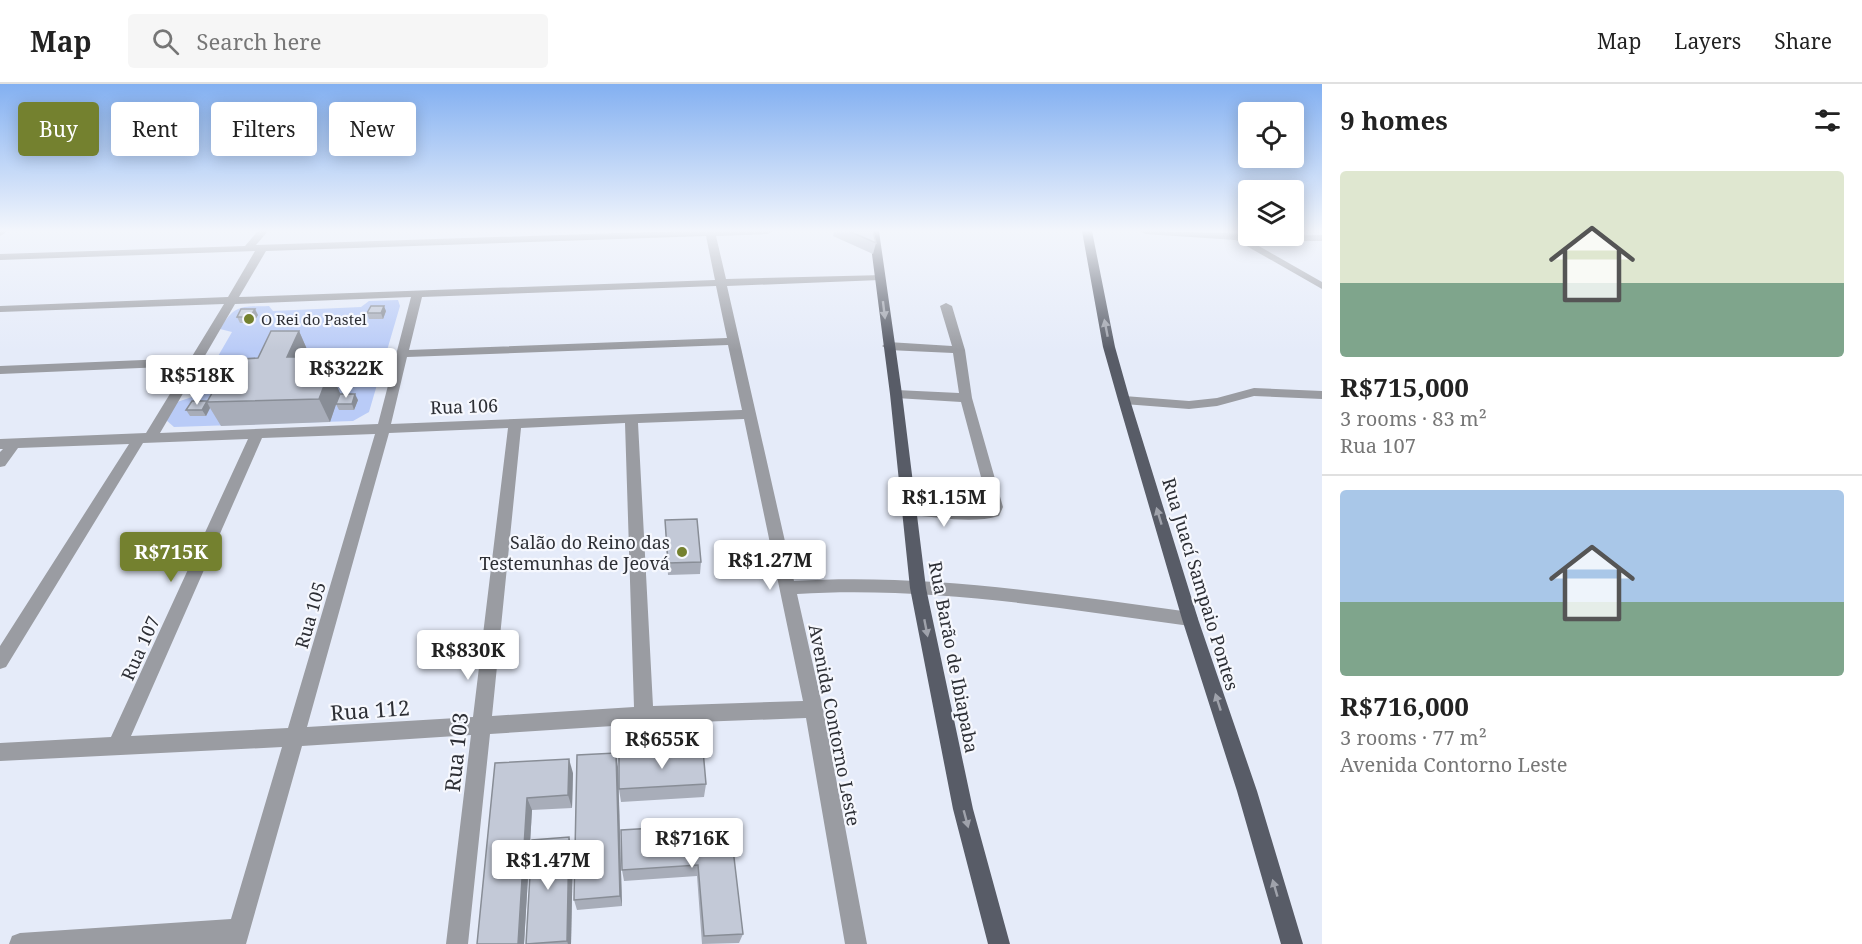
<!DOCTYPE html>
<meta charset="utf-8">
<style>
:root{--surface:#fff;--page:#f6f6f6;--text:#222;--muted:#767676;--line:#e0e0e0;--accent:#74812f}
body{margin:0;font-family:"Noto Serif",serif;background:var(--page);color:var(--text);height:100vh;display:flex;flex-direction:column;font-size:22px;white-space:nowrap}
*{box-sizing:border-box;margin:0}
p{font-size:20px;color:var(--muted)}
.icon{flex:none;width:33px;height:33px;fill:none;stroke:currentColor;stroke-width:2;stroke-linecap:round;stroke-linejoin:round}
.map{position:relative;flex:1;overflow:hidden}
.details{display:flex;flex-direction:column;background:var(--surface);width:540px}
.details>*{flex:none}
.banner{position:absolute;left:18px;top:18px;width:570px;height:54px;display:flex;gap:12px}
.buttons{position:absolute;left:1238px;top:18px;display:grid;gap:12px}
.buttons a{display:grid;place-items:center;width:66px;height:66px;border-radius:6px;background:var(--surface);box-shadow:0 3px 15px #0003;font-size:30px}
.price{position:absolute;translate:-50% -51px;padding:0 14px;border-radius:6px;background:#fff;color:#222;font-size:20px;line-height:39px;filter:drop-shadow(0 2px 3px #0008)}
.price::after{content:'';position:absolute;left:50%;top:36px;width:18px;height:14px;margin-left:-9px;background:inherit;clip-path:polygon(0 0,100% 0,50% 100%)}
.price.on{background:var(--accent);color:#fff}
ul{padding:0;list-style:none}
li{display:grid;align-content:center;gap:12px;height:318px;padding:0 18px}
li+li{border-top:2px solid var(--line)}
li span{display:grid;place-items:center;height:186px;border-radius:6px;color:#555}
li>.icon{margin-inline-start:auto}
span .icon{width:108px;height:108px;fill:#fffc;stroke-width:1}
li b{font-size:26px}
h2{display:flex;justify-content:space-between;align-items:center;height:72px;padding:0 18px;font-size:26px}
.pill{padding:0 21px;border-radius:6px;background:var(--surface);box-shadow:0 3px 15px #0003;font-size:21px;line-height:54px}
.pill.on{background:var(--accent);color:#fff}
header{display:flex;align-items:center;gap:36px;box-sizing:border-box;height:84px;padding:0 30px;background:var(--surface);border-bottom:2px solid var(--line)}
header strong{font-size:28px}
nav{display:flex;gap:33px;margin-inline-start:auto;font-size:21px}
.search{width:420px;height:54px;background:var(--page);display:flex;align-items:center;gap:15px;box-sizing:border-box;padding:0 21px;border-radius:6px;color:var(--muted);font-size:22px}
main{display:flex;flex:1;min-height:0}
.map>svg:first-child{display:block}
.green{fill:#b9cbf7}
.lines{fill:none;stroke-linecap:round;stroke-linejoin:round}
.street{fill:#9a9ca2;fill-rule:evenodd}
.primary{fill:#585c67;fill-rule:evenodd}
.wall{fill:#a8adb9}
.shaded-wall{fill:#888d96}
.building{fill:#c3c9d7;stroke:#888d96;stroke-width:1.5}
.oneway{fill:#9fa2ab}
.poi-dot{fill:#74812f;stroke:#f6f8fe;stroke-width:2}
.labels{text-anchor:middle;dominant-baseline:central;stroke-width:4.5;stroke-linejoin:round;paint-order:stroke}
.far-poi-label{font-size:15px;fill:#2d2f35;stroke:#f6f8fe;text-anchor:start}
.street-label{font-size:18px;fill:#2d2f35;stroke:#f6f8fe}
.poi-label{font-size:18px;fill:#2d2f35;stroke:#f6f8fe;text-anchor:end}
.near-street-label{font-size:21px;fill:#2d2f35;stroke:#f6f8fe}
</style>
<header>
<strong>Map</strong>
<div class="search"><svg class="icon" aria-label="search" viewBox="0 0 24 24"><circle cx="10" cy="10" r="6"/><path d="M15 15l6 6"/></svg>Search here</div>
<nav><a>Map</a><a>Layers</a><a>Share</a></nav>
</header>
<main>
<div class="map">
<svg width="1322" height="860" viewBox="0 0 1322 860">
<rect width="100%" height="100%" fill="#e5ebf9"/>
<path class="green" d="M398 216 400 222 369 328 353 337 174 343 166 336 177 318 195 312 232 248 220 245C235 220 241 223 269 222L273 227 361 223 369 217Z"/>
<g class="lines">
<g class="street">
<polygon points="0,147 8,147 0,152"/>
<path d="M258 147H268L256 161 678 147H773L768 150 716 152 726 195 884 191V195L880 196 727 202 794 497C926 489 1059 510 1190 528L1196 530 1198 535 1196 540 1190 542C1060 524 928 502 797 510L823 625 867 860H845L806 634 644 640 490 650 468 860H446L471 651 302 662 246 860H9L12 852 20 849 231 835 282 663 0 677V659L111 653 248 355 143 359 6 583 0 585V562L129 360 18 364 5 382 0 383V368L3 365H0V355L146 349 187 282 0 290V282L191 274 224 220 0 228V222L228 213 255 167 0 176V170L245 162ZM706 152 715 196 239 213 266 167ZM716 202 727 254 409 266 422 213ZM411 213 378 340 160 349 235 220ZM728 261 742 326 391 340 407 273ZM744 335 803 617 653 622 638 339ZM625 339 634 623 492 632 521 344ZM508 344 473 633 307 643 389 349ZM375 350 288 644 131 652 262 354Z"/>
<path d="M1140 147C1202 147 1261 152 1322 151V157H1250L1322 198V205L1236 156 1145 150Z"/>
<path d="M946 219 952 222 965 266 972 314 1003 423 999 432C972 440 938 433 910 431L905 429 903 425 905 421 910 419 989 423 961 318 896 314 890 310 896 306 959 309 953 269 888 266 882 262 888 258 952 262 940 222Z"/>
<polygon points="1254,304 1322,307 1322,315 1254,312 1217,322 1189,325 1124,320 1118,316 1124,312 1189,317 1217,314"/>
</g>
<g class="primary">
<polygon points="869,147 879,147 902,310 926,504 973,725 1010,860 988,860 953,725 910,504 890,310"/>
<polygon points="1082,147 1092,147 1115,263 1130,316 1198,535 1257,707 1303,860 1281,860 1237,707 1182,535 1118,316 1103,263"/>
</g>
</g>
<g class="wall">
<polygon points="834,147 873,147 876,159 873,170 833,152"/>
<polygon points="386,227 383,235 369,235 367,229"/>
<polygon points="258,231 253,239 240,239 237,233"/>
<polygon points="299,247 309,270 306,278 310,286 340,309 337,319 358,316 354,326 339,326 336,320 330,338 221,342 210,324 206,332 190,332 186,326 207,317 233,290"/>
<polygon points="665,436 701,478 700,490 668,491"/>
<polygon points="495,679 573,689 572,724 532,726 524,860 477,860"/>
<polygon points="618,683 622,822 577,826 574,816"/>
<polygon points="706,700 704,713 621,718 619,705"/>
<polygon points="689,751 743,850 739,859 702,860 697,792 624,797 622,786"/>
<polygon points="573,765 571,860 526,860"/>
</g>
<g class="shaded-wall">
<polygon points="384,222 386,227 383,235 381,229"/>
<polygon points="255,225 258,231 253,239 250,233"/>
<polygon points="299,247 309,270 306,278 314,296 307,310 287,273"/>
<polygon points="330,286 340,309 330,338 319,315"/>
<polygon points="355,310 358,316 354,326 352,320"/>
<polygon points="207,318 210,324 206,332 202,326"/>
<polygon points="616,669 618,683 622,822 620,812"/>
<polygon points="569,675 573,689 572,724 568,711"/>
<polygon points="527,714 532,726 524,860 518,860"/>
<polygon points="569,753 573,765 571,860 568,860 567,857"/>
</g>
<g class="building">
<polygon points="849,147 873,147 876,159"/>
<polygon points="371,222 384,222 381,229 367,229"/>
<polygon points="241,225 255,225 250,233 237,233"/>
<polygon points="271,247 299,247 287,273 303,273 296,287 330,286 319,315 207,318 223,290 233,290 242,275 258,274"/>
<polygon points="340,310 355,310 352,320 336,320"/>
<polygon points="192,317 207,317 202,326 186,326"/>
<polygon points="697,435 701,478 668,479 665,436"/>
<polygon points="703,666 706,700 619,705 619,671"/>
<polygon points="616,669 620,812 574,816 577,671"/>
<polygon points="569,675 568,711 527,714 518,860 477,860 495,679"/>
<polygon points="688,742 689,751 731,748 743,850 704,852 698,781 622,786 621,746"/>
<polygon points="569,753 567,857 526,860 532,756"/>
</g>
<defs><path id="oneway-solid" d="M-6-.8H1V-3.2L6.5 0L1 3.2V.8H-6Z" transform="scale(1.5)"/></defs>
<g class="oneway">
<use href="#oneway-solid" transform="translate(884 226) rotate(83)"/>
<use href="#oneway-solid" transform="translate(1106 244) rotate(-101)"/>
<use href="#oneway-solid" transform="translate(1159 432) rotate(-107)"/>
<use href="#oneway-solid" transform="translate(926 544) rotate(79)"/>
<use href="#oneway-solid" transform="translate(1218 618) rotate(-108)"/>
<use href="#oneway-solid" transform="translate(966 735) rotate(75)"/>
<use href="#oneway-solid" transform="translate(1275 804) rotate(-106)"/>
</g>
<linearGradient id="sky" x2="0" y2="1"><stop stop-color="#83b0f1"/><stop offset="0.55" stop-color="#f3f6fc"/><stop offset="1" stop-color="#f3f6fc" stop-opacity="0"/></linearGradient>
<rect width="1322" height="267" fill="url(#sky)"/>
<g class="poi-dot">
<circle cx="249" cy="235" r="6"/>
<circle cx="682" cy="468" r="6"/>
</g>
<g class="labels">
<g class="far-poi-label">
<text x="261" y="235">O Rei do Pastel</text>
</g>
<g class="street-label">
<text transform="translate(464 322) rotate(-2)">Rua 106</text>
<text transform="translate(1201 500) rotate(73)">Rua Juací Sampaio Pontes</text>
<text transform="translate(310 531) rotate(-74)">Rua 105</text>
<text transform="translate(140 564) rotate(-66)">Rua 107</text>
<text transform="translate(954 573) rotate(79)">Rua Barão de Ibiapaba</text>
<text transform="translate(835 641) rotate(79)">Avenida Contorno Leste</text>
</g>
<g class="poi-label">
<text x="670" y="458">Salão do Reino das<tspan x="670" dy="21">Testemunhas de Jeová</tspan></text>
</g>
<g class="near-street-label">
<text transform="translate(370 626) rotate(-4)">Rua 112</text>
<text transform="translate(456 668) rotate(-84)">Rua 103</text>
</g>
</g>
</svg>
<div class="buttons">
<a><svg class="icon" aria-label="locate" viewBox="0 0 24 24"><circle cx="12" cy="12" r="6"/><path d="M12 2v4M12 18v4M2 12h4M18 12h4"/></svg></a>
<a><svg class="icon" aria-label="layers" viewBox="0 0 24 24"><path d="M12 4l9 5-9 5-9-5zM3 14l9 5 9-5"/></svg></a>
</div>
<b class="price" style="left:346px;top:315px">R$322K</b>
<b class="price" style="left:197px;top:322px">R$518K</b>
<b class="price" style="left:944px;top:444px">R$1.15M</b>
<b class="price on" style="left:171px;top:499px">R$715K</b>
<b class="price" style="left:770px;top:507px">R$1.27M</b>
<b class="price" style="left:468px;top:597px">R$830K</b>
<b class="price" style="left:662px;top:686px">R$655K</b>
<b class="price" style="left:692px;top:785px">R$716K</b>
<b class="price" style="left:548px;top:807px">R$1.47M</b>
<div class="banner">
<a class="pill on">Buy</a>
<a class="pill">Rent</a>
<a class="pill">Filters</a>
<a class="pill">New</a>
</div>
</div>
<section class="details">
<h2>9 homes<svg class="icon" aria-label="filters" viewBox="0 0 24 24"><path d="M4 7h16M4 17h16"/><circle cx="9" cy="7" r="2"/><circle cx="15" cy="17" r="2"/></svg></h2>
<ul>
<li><span style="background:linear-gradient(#dfe7d0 60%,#7fa58c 0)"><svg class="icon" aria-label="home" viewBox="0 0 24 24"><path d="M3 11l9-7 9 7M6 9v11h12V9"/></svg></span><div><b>R$715,000</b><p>3 rooms · 83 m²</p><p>Rua 107</p></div></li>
<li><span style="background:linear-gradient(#a9c7e8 60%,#7fa58c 0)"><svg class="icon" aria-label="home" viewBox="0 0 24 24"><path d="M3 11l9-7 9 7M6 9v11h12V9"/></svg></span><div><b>R$716,000</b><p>3 rooms · 77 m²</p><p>Avenida Contorno Leste</p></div></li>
</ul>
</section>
</main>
